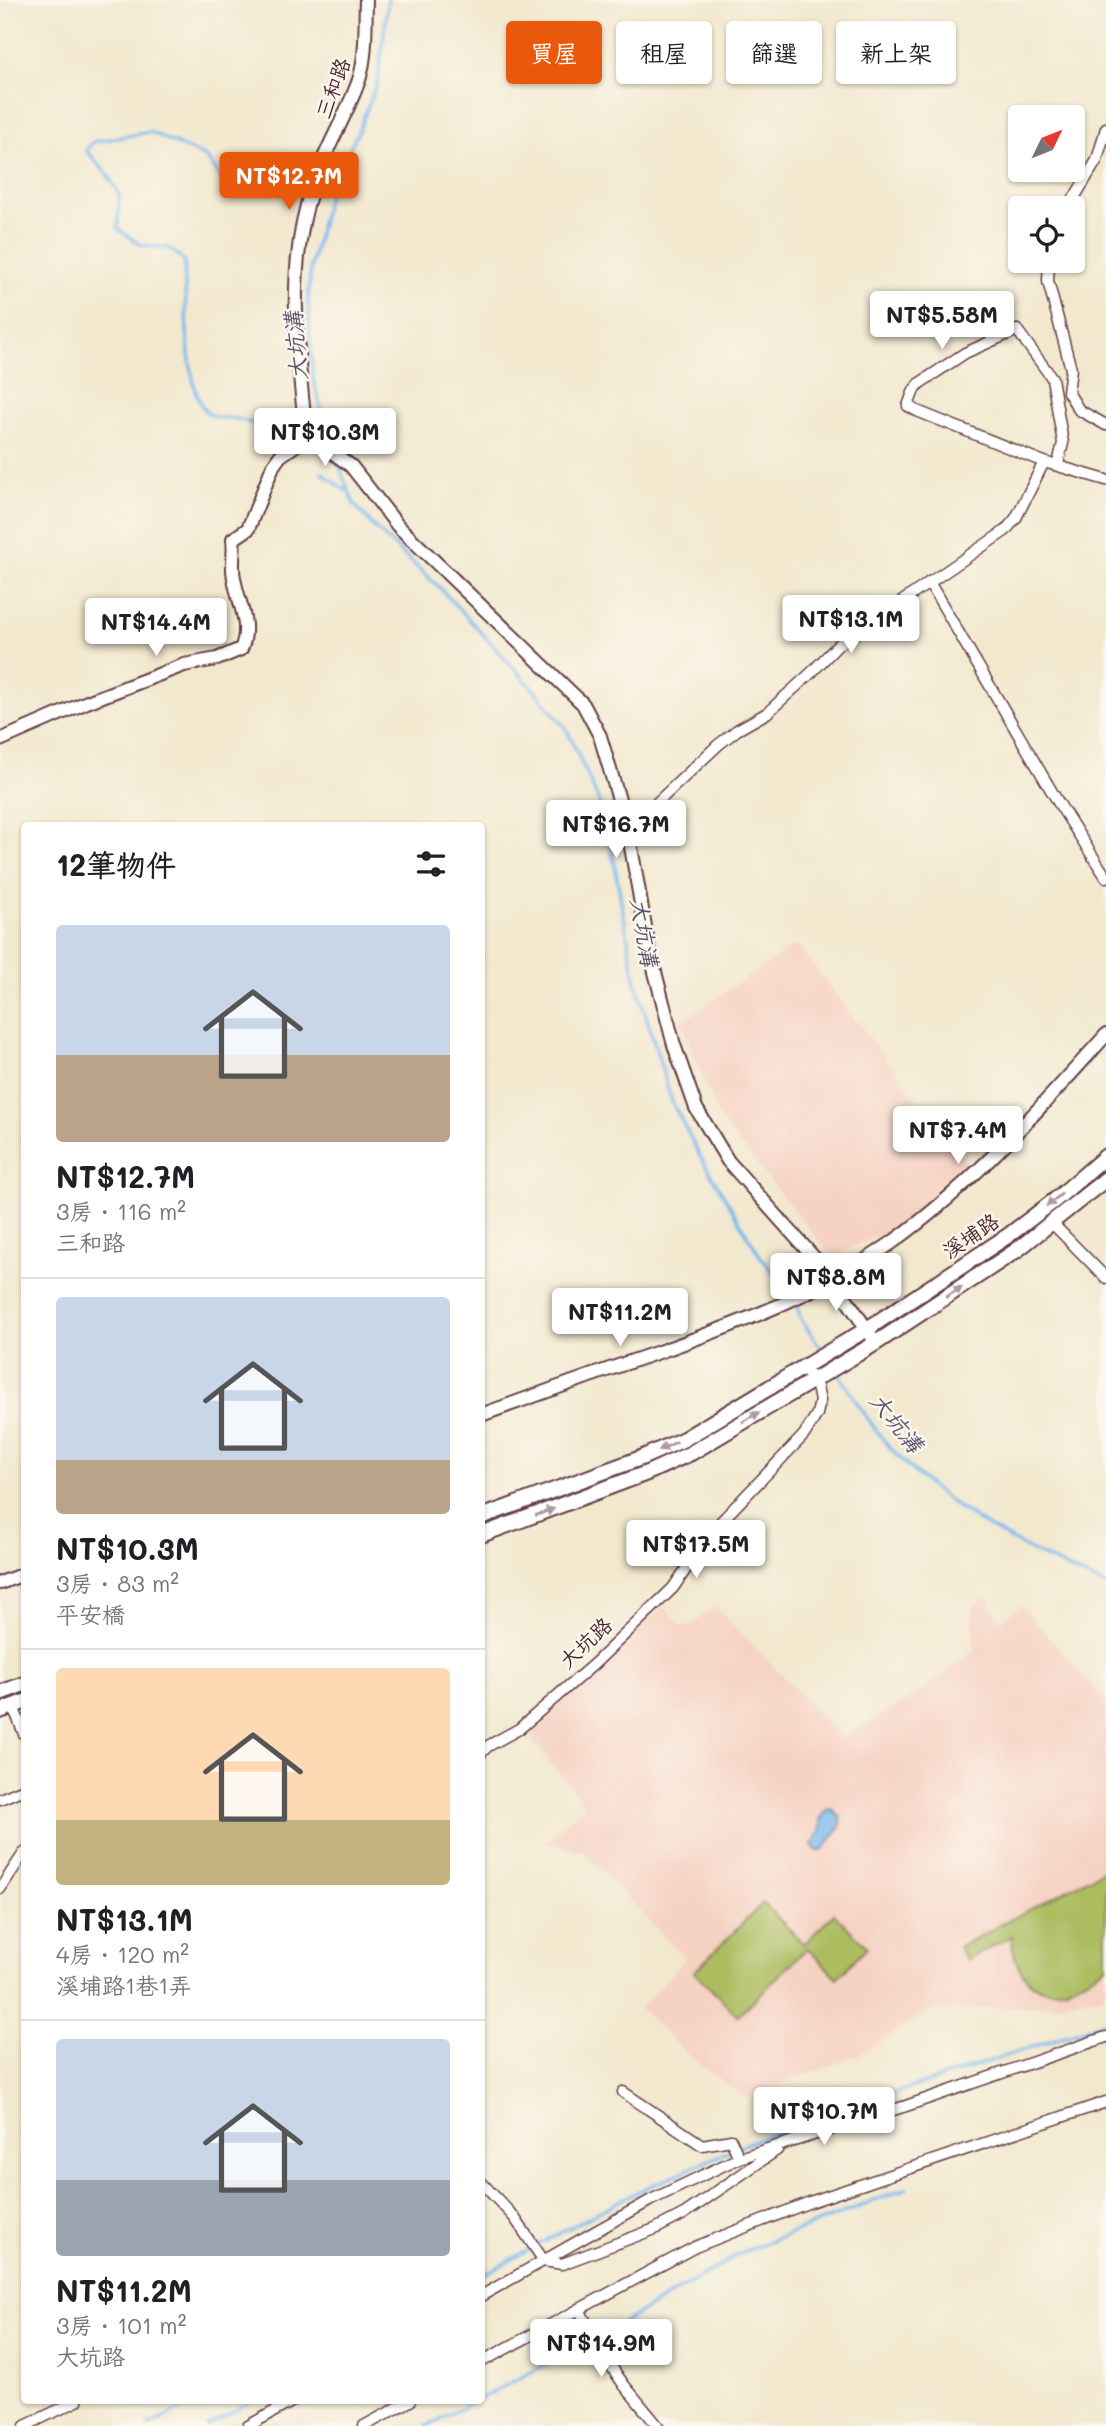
<!DOCTYPE html>
<html lang="zh-TW">
<meta charset="utf-8">
<style>
:root{--surface:#fff;--page:#f6f6f6;--text:#202124;--muted:#757577;--line:#e0e0e0;--accent:#ea580c}
body{margin:0;font-family:Mali,"LXGW WenKai TC",sans-serif;background:var(--page);color:var(--text);height:100vh;display:flex;flex-direction:column;font-size:26px;white-space:nowrap}
*{box-sizing:border-box;margin:0}
p{font-size:23px;color:var(--muted)}
.icon{flex:none;width:38px;height:38px;fill:none;stroke:currentColor;stroke-width:2;stroke-linecap:round;stroke-linejoin:round}
.map{position:relative;flex:1;overflow:hidden}
.sheet{position:absolute;left:21px;top:822px;width:464px;height:1582px;display:flex;flex-direction:column;background:var(--surface);border-radius:7px;box-shadow:0 2px 5px #0004}
.sheet>*{flex:none}
.banner{position:absolute;left:506px;top:21px;width:495px;height:63px;display:flex;gap:14px}
.needle{width:46px;rotate:47deg}
.controls{position:absolute;left:1008px;top:105px;display:grid;gap:14px}
.controls a{display:grid;place-items:center;width:77px;height:77px;border-radius:7px;background:var(--surface);box-shadow:0 2px 5px #0004;font-size:35px}
.price{position:absolute;translate:-50% -60px;padding:0 16px;border-radius:7px;background:#fff;color:#222;font-size:23px;line-height:46px;filter:drop-shadow(0 2px 4px #0008)}
.price::after{content:'';position:absolute;left:50%;top:42px;width:21px;height:16px;margin-left:-10px;background:inherit;clip-path:polygon(0 0,100% 0,50% 100%)}
.price.current{background:var(--accent);color:#fff}
ul{padding:0;list-style:none}
li{display:grid;align-content:center;gap:14px;height:371px;padding:0 35px}
li+li{border-top:2px solid var(--line)}
li span{display:grid;place-items:center;height:217px;border-radius:7px;color:#555}
li>.icon{margin-inline-start:auto}
span .icon{width:126px;height:126px;fill:#fffc;stroke-width:1}
li b{font-size:30px}
h2{display:flex;justify-content:space-between;align-items:center;height:84px;padding:0 35px;font-size:30px}
.tag{padding:0 24px;border-radius:7px;background:var(--surface);box-shadow:0 2px 5px #0004;font-size:24px;line-height:63px}
.tag.current{background:var(--accent);color:#fff}
.map>svg:first-child{display:block}
.built{fill:#f6d2c3}
.green{fill:#acbd60;stroke:#7b6e46;stroke-width:2}
.water{fill:#7bb8ee;stroke:#626c8c;stroke-width:2}
.lines{fill:none;stroke-linecap:round;stroke-linejoin:round}
.stream{stroke:#7bb8ee;stroke-width:3.5}
.minor-casing{stroke:#633d43;stroke-width:13}
.tertiary-casing{stroke:#633d43;stroke-width:16}
.secondary-casing{stroke:#633d43;stroke-width:16}
.primary-casing{stroke:#633d43;stroke-width:18}
.minor{stroke:#fff;stroke-width:10}
.tertiary{stroke:#fff;stroke-width:12}
.secondary{stroke:#fff;stroke-width:12}
.primary{stroke:#fff;stroke-width:14}
.oneway{fill:#ae9aa0}
.labels{text-anchor:middle;dominant-baseline:central;stroke-width:5;stroke-linejoin:round;paint-order:stroke}
.street-label{font-size:21px;fill:#4a1f2b;stroke:#fbf7ec}
.water-label{font-size:23px;font-style:italic;fill:#5b556f;stroke:#fbf7ec}
</style>
<div class="map">
<svg width="1106" height="2426" viewBox="0 0 1106 2426">
<rect width="100%" height="100%" fill="#fbf7ec"/>
<filter id="ink" filterUnits="userSpaceOnUse"><feTurbulence type="fractalNoise" baseFrequency=".0143" numOctaves="2"/><feDisplacementMap in="SourceGraphic" scale="14" xChannelSelector="R" yChannelSelector="G"/><feConvolveMatrix kernelMatrix="1 2 1 2 8 2 1 2 1" color-interpolation-filters="sRGB"/></filter>
<filter id="wash" filterUnits="userSpaceOnUse"><feTurbulence type="fractalNoise" baseFrequency=".00686" numOctaves="4" result="noise"/><feDisplacementMap in="SourceGraphic" scale="28" xChannelSelector="R" yChannelSelector="G"/><feGaussianBlur stdDeviation="1.57" result="paint"/><feColorMatrix in="noise" values="0 0 0 0 0 0 0 0 0 0 0 0 0 0 0 0 0 1.4 0 .05"/><feComposite in="paint" operator="in"/></filter>
<g filter="url(#wash)">
<rect width="100%" height="100%" fill="#f2e8ce"/>
<g class="built">
<polygon points="797,944 970,1168 903,1224 832,1257 719,1118 681,1022"/>
<polygon points="986,1595 1000,1621 1021,1605 1106,1702 1106,1995 1048,2006 930,2010 862,2053 744,2098 689,2056 640,2008 685,1959 584,1852 545,1842 585,1805 525,1731 664,1606 681,1626 691,1625 715,1606 842,1738 923,1691 974,1650 972,1610"/>
</g>
<g class="green">
<path d="M1106 1869V1967C1093 1974 1079 1983 1066 1988 1030 1999 1012 1965 1012 1936L966 1960 959 1947Z"/>
<polygon points="763,1903 804,1944 834,1914 867,1947 837,1978 807,1948 738,2016 694,1972"/>
</g>
<polygon class="water" points="832,1809 841,1818 841,1825 822,1851 817,1851 812,1845 821,1829 820,1819 827,1810"/>
<g class="lines">
<g class="stream">
<path d="M226 185 206 157 150 132 93 142 86 150 108 175 119 194 118 229 141 245 169 248 184 260C186 291 184 397 209 414 218 420 231 417 241 420 254 423 265 429 276 436"/>
<polyline points="332,447 313,379 308,301 311,266 331,182 358,132 378,81 388,0"/>
<polyline points="337,461 354,504 376,529 440,588 537,693 567,730 606,817 635,979 672,1102 700,1156 760,1256 796,1300 800,1318 823,1351"/>
<polyline points="321,472 345,490"/>
<path d="M837 1372C853 1395 868 1422 886 1443 945 1511 1026 1550 1106 1586"/>
<polyline points="481,2276 630,2195 750,2142 1106,2022"/>
<polyline points="481,2398 601,2336 743,2252 907,2188"/>
<polyline points="148,2426 197,2401"/>
<polyline points="207,2426 252,2401"/>
<polyline points="427,2426 475,2401"/>
</g>
</g>
</g>
<g filter="url(#ink)">
<g class="lines">
<defs>
<g id="minor">
<polyline points="1068,208 1097,160 1106,128"/>
<polyline points="1049,261 1048,281 1071,369 1068,392 1079,410 1106,425"/>
<polyline points="1058,464 1063,443 1052,378 1017,330 965,353 920,383 914,390 908,406 917,411 1044,462 1106,480"/>
<polyline points="929,582 1058,802 1106,877"/>
<polyline points="628,830 718,745 737,730 767,713 811,673 838,645 1005,531 1016,518 1044,462"/>
<polyline points="1052,1223 1106,1278"/>
<polyline points="13,1706 24,1734"/>
<polyline points="481,1753 488,1746 519,1729 594,1664 673,1588 712,1531 804,1435 817,1414 820,1401 817,1387 804,1367"/>
<polyline points="0,1799 24,1789"/>
<polyline points="0,1889 24,1853"/>
<polyline points="623,2092 702,2145 731,2140 739,2158"/>
<polyline points="481,2182 514,2217 544,2261"/>
<polyline points="544,2261 562,2264 655,2229 684,2214 777,2150"/>
<polyline points="481,2296 651,2200 739,2158 906,2106 1106,2037"/>
<polyline points="579,2309 604,2356 624,2385 658,2426"/>
<polyline points="481,2362 695,2247 810,2202 1106,2102"/>
<polyline points="25,2426 77,2401"/>
<polyline points="248,2426 293,2401"/>
<polyline points="364,2426 410,2401"/>
</g>
<g id="tertiary">
<polyline points="306,433 351,466 398,526 583,704 600,736 628,830 649,949 674,1045 696,1108 728,1161 833,1279 876,1343"/>
<path d="M481 1415C539 1394 597 1373 656 1353 737 1324 819 1294 890 1244 972 1186 1039 1109 1106 1035"/>
<polyline points="0,1583 24,1574"/>
</g>
<path id="secondary" d="M0 740 87 702 184 665 217 659 241 649C252 624 238 603 234 578 231 565 235 552 233 539L248 529 273 466 280 456 300 442 306 433C297 352 286 267 312 188 324 151 346 117 359 80 367 55 365 26 366 0"/>
<g id="primary">
<polyline points="481,1517 641,1458 684,1439 867,1329 1009,1235 1055,1200 1106,1156"/>
<polyline points="481,1535 647,1473 691,1453 876,1343 1017,1250 1106,1179"/>
<polyline points="0,1693 24,1684"/>
<polyline points="0,1711 24,1702"/>
</g>
</defs>
<use href="#minor" class="minor-casing"/>
<use href="#tertiary" class="tertiary-casing"/>
<use href="#secondary" class="secondary-casing"/>
<use href="#primary" class="primary-casing"/>
<use href="#minor" class="minor"/>
<use href="#tertiary" class="tertiary"/>
<use href="#secondary" class="secondary"/>
<use href="#primary" class="primary"/>
</g>
<defs><path id="oneway-solid" d="M-6-.8H1V-3.2L6.5 0L1 3.2V.8H-6Z" transform="scale(1.75)"/></defs>
<g class="oneway">
<use href="#oneway-solid" transform="translate(1054 1200) rotate(141)"/>
<use href="#oneway-solid" transform="translate(954 1292) rotate(-33)"/>
<use href="#oneway-solid" transform="translate(751 1417) rotate(-30)"/>
<use href="#oneway-solid" transform="translate(668 1446) rotate(155)"/>
<use href="#oneway-solid" transform="translate(545 1512) rotate(-20)"/>
</g>
</g>
<g class="labels">
<g class="street-label">
<text transform="translate(332 88) rotate(-70)">三和路</text>
<text transform="translate(970 1235) rotate(-34)">溪埔路</text>
<text transform="translate(585 1642) rotate(-43)">大坑路</text>
</g>
<g class="water-label">
<text transform="translate(295 346) rotate(-95)">大坑溝</text>
<text transform="translate(645 932) rotate(80)">大坑溝</text>
<text transform="translate(897 1422) rotate(51)">大坑溝</text>
</g>
</g>
</svg>
<div class="controls">
<a><svg class="needle" viewBox="-14 -14 28 28"><path d="M0-13l5 13h-10z" fill="#e53935"/><path d="M0 13l5-13h-10z" fill="#757577"/></svg></a>
<a><svg class="icon" aria-label="locate" viewBox="0 0 24 24"><circle cx="12" cy="12" r="6"/><path d="M12 2v4M12 18v4M2 12h4M18 12h4"/></svg></a>
</div>
<b class="price current" style="left:289px;top:212px">NT$12.7M</b>
<b class="price" style="left:942px;top:351px">NT$5.58M</b>
<b class="price" style="left:325px;top:468px">NT$10.3M</b>
<b class="price" style="left:851px;top:655px">NT$13.1M</b>
<b class="price" style="left:156px;top:658px">NT$14.4M</b>
<b class="price" style="left:616px;top:860px">NT$16.7M</b>
<b class="price" style="left:958px;top:1166px">NT$7.4M</b>
<b class="price" style="left:836px;top:1313px">NT$8.8M</b>
<b class="price" style="left:620px;top:1348px">NT$11.2M</b>
<b class="price" style="left:696px;top:1580px">NT$17.5M</b>
<b class="price" style="left:824px;top:2147px">NT$10.7M</b>
<b class="price" style="left:601px;top:2379px">NT$14.9M</b>
<div class="banner">
<a class="tag current">買屋</a>
<a class="tag">租屋</a>
<a class="tag">篩選</a>
<a class="tag">新上架</a>
</div>
<section class="sheet">
<h2>12筆物件<svg class="icon" aria-label="filters" viewBox="0 0 24 24"><path d="M4 7h16M4 17h16"/><circle cx="9" cy="7" r="2"/><circle cx="15" cy="17" r="2"/></svg></h2>
<ul>
<li><span style="background:linear-gradient(#c9d6e8 60%,#b9a48a 0)"><svg class="icon" aria-label="home" viewBox="0 0 24 24"><path d="M3 11l9-7 9 7M6 9v11h12V9"/></svg></span><div><b>NT$12.7M</b><p>3房 · 116 m²</p><p>三和路</p></div></li>
<li><span style="background:linear-gradient(#c9d6e8 75%,#b9a48a 0)"><svg class="icon" aria-label="home" viewBox="0 0 24 24"><path d="M3 11l9-7 9 7M6 9v11h12V9"/></svg></span><div><b>NT$10.3M</b><p>3房 · 83 m²</p><p>平安橋</p></div></li>
<li><span style="background:linear-gradient(#ffd9b3 70%,#c2b280 0)"><svg class="icon" aria-label="home" viewBox="0 0 24 24"><path d="M3 11l9-7 9 7M6 9v11h12V9"/></svg></span><div><b>NT$13.1M</b><p>4房 · 120 m²</p><p>溪埔路1巷1弄</p></div></li>
<li><span style="background:linear-gradient(#c9d6e8 65%,#9aa5b1 0)"><svg class="icon" aria-label="home" viewBox="0 0 24 24"><path d="M3 11l9-7 9 7M6 9v11h12V9"/></svg></span><div><b>NT$11.2M</b><p>3房 · 101 m²</p><p>大坑路</p></div></li>
</ul>
</section>
</div>
